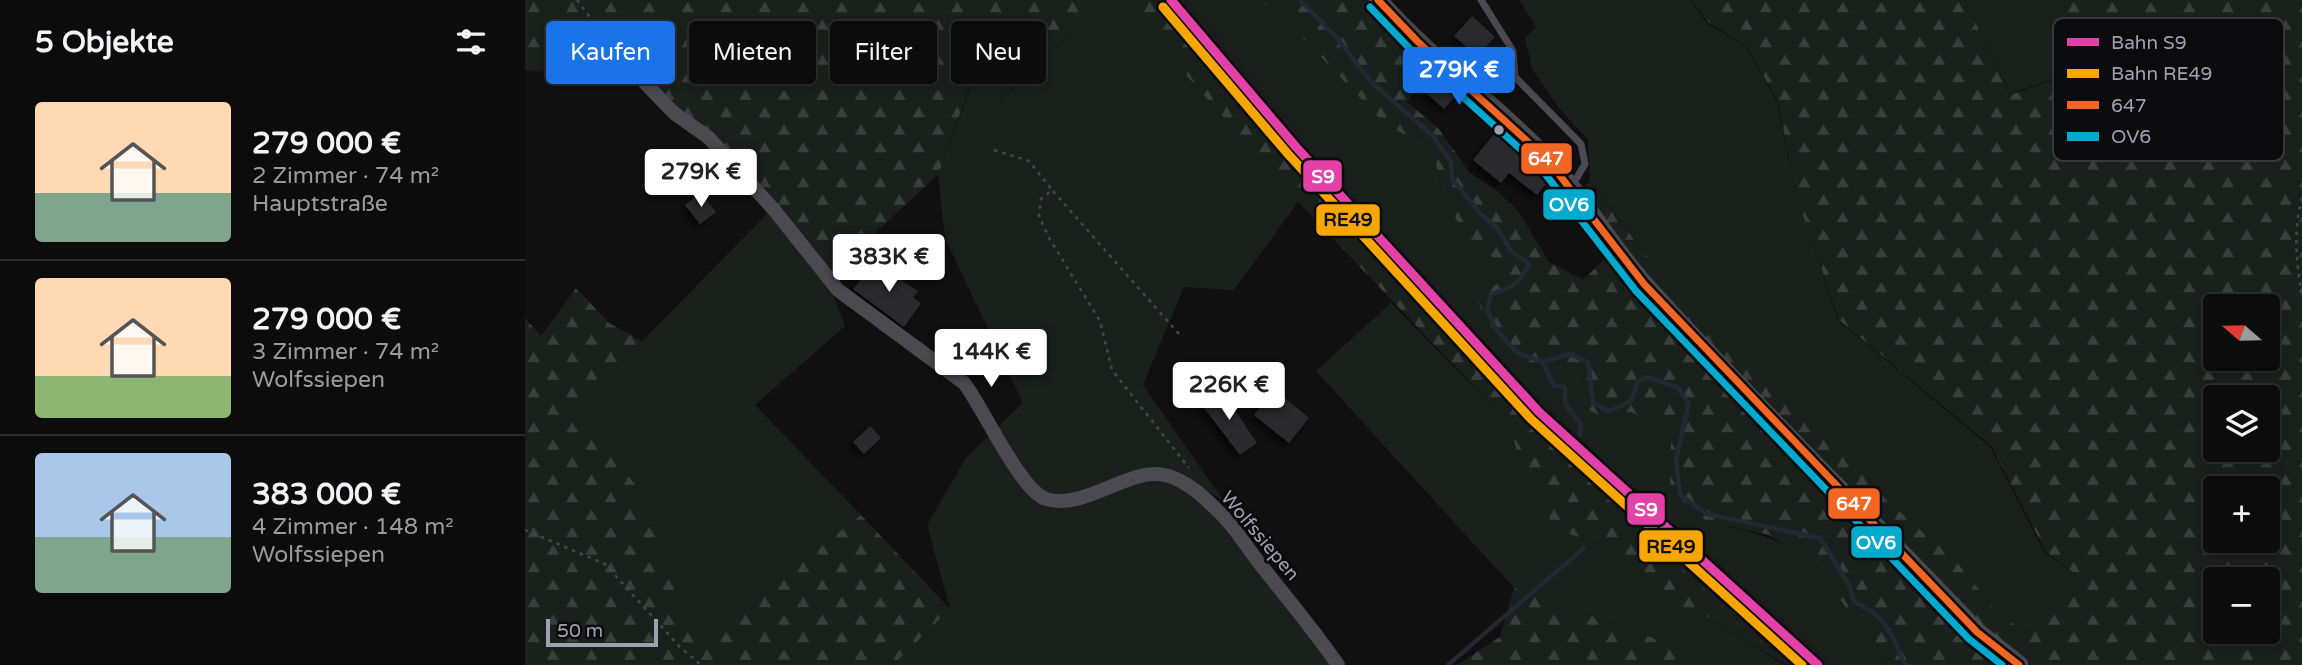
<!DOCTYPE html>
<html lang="de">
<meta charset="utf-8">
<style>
:root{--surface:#0c0c0c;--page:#1a1a1a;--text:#f1f3f6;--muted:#9a9b9d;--line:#2c2c2d;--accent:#1a73e8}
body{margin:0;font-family:"Varela Round",sans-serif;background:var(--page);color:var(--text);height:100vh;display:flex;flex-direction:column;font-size:26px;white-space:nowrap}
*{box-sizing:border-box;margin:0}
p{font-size:23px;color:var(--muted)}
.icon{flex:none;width:38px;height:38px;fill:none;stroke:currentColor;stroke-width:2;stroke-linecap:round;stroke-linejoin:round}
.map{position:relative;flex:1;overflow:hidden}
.sheet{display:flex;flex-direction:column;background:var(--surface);width:525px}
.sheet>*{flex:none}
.top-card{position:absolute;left:21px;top:21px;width:665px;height:63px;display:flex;gap:14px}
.needle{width:46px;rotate:290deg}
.tools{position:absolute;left:1678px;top:294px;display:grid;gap:14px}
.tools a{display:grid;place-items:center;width:77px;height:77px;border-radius:7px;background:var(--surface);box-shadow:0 4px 10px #0003,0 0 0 2px var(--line);font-size:35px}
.scale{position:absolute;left:21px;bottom:18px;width:112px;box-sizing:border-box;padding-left:7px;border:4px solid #9fa1b3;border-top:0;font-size:19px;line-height:24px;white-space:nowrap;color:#9fa1b3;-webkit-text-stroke:5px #0b0a0c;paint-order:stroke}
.price{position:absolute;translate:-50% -60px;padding:0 16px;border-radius:7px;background:#fff;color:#222;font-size:23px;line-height:46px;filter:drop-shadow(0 2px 4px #0008)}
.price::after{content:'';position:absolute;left:50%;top:42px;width:21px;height:16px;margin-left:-10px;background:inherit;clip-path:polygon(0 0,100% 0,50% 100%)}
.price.on{background:var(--accent);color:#fff}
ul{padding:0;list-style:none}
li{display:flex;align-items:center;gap:21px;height:175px;padding:0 35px}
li+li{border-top:2px solid var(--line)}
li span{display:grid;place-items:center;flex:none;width:196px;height:140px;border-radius:7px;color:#555}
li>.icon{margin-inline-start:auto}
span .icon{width:84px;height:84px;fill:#fffc;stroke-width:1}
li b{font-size:30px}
h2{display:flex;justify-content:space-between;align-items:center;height:84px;padding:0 35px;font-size:30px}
.tag{padding:0 24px;border-radius:7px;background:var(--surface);box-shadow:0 4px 10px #0003,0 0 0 2px var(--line);font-size:24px;line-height:63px}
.tag.on{background:var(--accent);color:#fff}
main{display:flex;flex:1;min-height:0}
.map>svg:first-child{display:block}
.built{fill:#1d1d1f}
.green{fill:#1a211c}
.forest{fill:url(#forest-firs);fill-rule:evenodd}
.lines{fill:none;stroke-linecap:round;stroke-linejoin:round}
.stream{stroke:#232832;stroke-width:4.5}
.building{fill:#2c2c2e;filter:url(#shadow)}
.path{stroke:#45464b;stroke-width:2.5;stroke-dasharray:3.5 5;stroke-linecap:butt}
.lane{stroke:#4a4a50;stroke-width:7}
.street{stroke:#4a4a50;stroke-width:14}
.secondary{stroke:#48484d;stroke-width:19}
.bus-1-casing{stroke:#0b0a0c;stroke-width:12}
.bus-2-casing{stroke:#0b0a0c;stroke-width:12}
.bus-1{stroke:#f26522;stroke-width:7}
.bus-2{stroke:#00a9ce;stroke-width:7}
.rail-1-casing{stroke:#0b0a0c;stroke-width:14}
.rail-2-casing{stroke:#0b0a0c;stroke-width:14}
.rail-1{stroke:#e340a8;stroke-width:9}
.rail-2{stroke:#f7a600;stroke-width:9}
.bus-dot{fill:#9fa1b3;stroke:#0b0a0c;stroke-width:2.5}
.labels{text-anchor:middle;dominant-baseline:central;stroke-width:6;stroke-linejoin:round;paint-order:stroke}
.street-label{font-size:19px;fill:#9fa1b3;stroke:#0b0a0c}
.key{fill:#0b0a0c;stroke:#37373e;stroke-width:2}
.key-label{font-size:19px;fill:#9fa1b3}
.line-badge{stroke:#0b0a0c;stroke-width:2.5}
.badge-label{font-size:19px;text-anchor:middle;font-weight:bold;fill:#fff}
.pale-badge-label{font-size:19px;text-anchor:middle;font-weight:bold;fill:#111}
</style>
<main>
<section class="sheet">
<h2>5 Objekte<svg class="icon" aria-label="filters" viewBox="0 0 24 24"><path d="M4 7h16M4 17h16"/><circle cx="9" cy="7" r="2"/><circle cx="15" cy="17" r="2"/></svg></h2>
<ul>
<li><span style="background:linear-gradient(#ffd9b3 65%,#7fa58c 0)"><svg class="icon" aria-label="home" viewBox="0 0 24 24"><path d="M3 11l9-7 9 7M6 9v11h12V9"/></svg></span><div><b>279 000 €</b><p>2 Zimmer · 74 m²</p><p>Hauptstraße</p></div></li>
<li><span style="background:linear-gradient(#ffd9b3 70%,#8fb573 0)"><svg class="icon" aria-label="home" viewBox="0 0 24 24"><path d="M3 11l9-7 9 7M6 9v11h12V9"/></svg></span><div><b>279 000 €</b><p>3 Zimmer · 74 m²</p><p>Wolfssiepen</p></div></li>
<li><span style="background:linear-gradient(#a9c7e8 60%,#7fa58c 0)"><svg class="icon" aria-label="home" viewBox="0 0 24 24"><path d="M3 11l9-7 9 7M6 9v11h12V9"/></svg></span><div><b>383 000 €</b><p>4 Zimmer · 148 m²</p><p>Wolfssiepen</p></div></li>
</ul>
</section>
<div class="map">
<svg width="1777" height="665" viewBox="0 0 1777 665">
<defs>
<pattern id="forest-firs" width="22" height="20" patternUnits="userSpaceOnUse" patternTransform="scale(1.75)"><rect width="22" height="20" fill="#1a211c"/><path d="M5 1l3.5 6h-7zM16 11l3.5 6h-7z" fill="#383e3b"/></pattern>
<filter id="shadow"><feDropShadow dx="-4.5" dy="4.5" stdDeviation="3.5" flood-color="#0009"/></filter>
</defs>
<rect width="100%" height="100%" fill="#101010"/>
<polygon class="built" points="627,0 662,0 806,171 990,376 1095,477 1309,665 1261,665 1076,495 971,389 783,186"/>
<g class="green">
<polygon points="578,0 595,0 773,202 709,290 659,287 618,385 698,500 682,491 685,511 806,665 368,665 425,609 402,525 441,458 498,403 420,238 413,175 449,78 474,102"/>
<path d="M662 0H734L752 11 859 123 908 151 916 188 968 257 981 279 1005 367 1044 362 1056 370 1058 407 1075 416 1106 412 1146 433 1184 522C1223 531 1262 539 1294 567 1315 586 1307 601 1340 618L1361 665H1309L1095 477 990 376 806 171Z"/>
<polygon points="994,0 1165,0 1182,23 1221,47 1252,102 1271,194 1313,320 1465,447 1520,553 1553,576 1504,631 1478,619 1430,560 1376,513 1144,285 1065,181 1063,140 1034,108 1007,69 1000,38 1011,27"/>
<polygon points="1440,0 1523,0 1556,69 1485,94"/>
<polygon points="244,212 305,287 320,326 230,405 336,515 171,644 114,489 45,406 117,341"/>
<polygon points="866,303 983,422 998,470 1030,529 1074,544 1141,599 1186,618 1259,665 1175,665 1142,643 989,588 791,371"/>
</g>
<g class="forest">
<polygon points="0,0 578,0 473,102 448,78 413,175 353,230 305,287 244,212 77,28 16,72 0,70"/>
<path d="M595 0H627C738 133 851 263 970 388 1062 485 1164 573 1261 665L1186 618 1141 600 1074 544 1030 529 998 470 983 422 773 202Z"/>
<path d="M734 0H864L918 57 882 102 914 129 945 173 971 190 993 211 1024 262 1058 280 1084 255 1046 195 1065 182 1144 285 1376 513 1430 560 1478 619 1504 631 1553 576 1521 552 1466 446 1314 320 1271 195 1253 102 1222 47 1183 22 1166 0H1440L1485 95 1556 70 1523 0H1777V665H1361L1340 618 1321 608 1295 567 1244 535 1184 522 1145 499 1146 433 1106 412 1075 416 1058 407 1056 370 1044 362 1006 367 968 337 952 299 980 278 968 257 946 249 916 188 908 151 859 123 752 11ZM1690 306H1743V359H1690ZM1690 397H1743V450H1690ZM1690 488H1743V541H1690ZM1690 579H1743V632H1690Z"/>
<polygon points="51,288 84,323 117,341 46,407 114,489 171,643 336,515 425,609 368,665 0,665 0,318 16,336"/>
<polygon points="989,588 1142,643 1175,665 932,665 975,637"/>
</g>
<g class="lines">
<g class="stream">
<path d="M775 0 811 37 847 83 906 134 926 162 927 179 956 214 972 228 986 251 1004 264C996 283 985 289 966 294L962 309 970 328 992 353 1018 362 1044 354 1063 362 1068 403 1084 411 1106 401 1112 383 1121 377 1152 387 1164 404 1151 459 1155 495 1182 514 1295 538 1325 587 1329 602C1358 613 1369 635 1378 662L1382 665"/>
<polyline points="1018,362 1028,385 1040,387 1040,404 1056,424 1055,435"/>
<polyline points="923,665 1059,548"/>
</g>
</g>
<g class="building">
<polygon points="947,16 970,37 952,56 929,36"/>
<polygon points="914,78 932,94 919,109 901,93"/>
<polygon points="969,134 998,158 1002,157 1024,180 1012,195 984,173 976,183 948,160"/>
<polygon points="176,193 191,212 175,224 160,205"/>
<polygon points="366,266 377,275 374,279 393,291 388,298 396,303 379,327 328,289 346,267 358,276"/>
<polygon points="749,389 784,418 764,443 729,415"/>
<polygon points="696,390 732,443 715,455 676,404"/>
<polygon points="345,426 356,438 339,454 328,442"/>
</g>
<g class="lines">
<g class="path">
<polyline points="52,0 82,40"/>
<polyline points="469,150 504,161 527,190"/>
<path d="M1777 198C1768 230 1771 262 1777 295"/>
<polyline points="654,334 527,190 516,199 514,216 523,236 575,321 587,370 664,468"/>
<polyline points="0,530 80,564 154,646 176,665"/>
</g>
<polyline class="lane" points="956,0 988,51 990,77 1056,144 1060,164 1047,186"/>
<path class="street" d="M90 52 149 113 184 138 250 211 313 290 439 383C459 409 495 490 521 499 554 510 596 475 629 474 653 473 676 494 692 510 708 525 721 546 735 564 761 597 789 630 813 665"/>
<path class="secondary" d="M853 0C904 59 969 103 1022 159 1059 198 1084 245 1119 284 1227 404 1342 515 1452 632L1494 665"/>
<defs>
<polyline id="bus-1" points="853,0 893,42 1022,159 1119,284 1452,632 1494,665"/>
<polyline id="bus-2" points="845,7 886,50 1014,166 1111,291 1444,639 1477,665"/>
</defs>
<use href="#bus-1" class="bus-1-casing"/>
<use href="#bus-2" class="bus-2-casing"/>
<use href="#bus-1" class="bus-1"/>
<use href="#bus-2" class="bus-2"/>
<defs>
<polyline id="rail-1" points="646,0 771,147 1014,412 1293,665"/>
<polyline id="rail-2" points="638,7 763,154 1006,419 1277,665"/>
</defs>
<use href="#rail-1" class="rail-1-casing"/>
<use href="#rail-2" class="rail-2-casing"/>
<use href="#rail-1" class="rail-1"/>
<use href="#rail-2" class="rail-2"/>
</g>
<circle class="bus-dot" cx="974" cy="130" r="6"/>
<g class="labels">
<g class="street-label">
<text transform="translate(735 536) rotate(50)">Wolfssiepen</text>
</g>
</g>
<rect x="1528" y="18" width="231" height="143" rx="10" class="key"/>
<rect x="1542" y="38" width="32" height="8" fill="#e340a8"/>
<rect x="1542" y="69" width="32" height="9" fill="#f7a600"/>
<rect x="1542" y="101" width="32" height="8" fill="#f26522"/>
<rect x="1542" y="132" width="32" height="9" fill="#00a9ce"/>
<g class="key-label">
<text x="1586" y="49">Bahn S9</text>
<text x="1586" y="80">Bahn RE49</text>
<text x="1586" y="112">647</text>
<text x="1586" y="143">OV6</text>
</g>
<g class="line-badge">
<rect x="995" y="142" width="53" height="33" rx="7" fill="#f26522"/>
<rect x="777" y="159" width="41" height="34" rx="7" fill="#e340a8"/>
<rect x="1017" y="188" width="54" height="33" rx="7" fill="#00a9ce"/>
<rect x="790" y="203" width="66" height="34" rx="7" fill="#f7a600"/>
<rect x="1302" y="487" width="54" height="33" rx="7" fill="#f26522"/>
<rect x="1101" y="492" width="40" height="34" rx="7" fill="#e340a8"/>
<rect x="1325" y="525" width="53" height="34" rx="7" fill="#00a9ce"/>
<rect x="1113" y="529" width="66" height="34" rx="7" fill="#f7a600"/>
</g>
<g class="badge-label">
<text x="1021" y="165">647</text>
<text x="798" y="183">S9</text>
<text x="1044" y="211">OV6</text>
<text x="1329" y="510">647</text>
<text x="1121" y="516">S9</text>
<text x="1351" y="549">OV6</text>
</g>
<g class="pale-badge-label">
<text x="823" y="226">RE49</text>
<text x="1146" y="553">RE49</text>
</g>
</svg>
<div class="tools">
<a><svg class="needle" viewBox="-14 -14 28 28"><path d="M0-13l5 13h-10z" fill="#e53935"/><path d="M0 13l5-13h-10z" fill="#9a9b9d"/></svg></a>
<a><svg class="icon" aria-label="layers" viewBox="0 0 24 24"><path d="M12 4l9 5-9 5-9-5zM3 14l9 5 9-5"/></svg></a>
<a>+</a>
<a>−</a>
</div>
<div class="scale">50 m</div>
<b class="price on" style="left:934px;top:107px">279K €</b>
<b class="price" style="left:176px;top:209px">279K €</b>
<b class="price" style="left:364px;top:294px">383K €</b>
<b class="price" style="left:466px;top:389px">144K €</b>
<b class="price" style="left:704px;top:422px">226K €</b>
<div class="top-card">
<a class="tag on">Kaufen</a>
<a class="tag">Mieten</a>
<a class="tag">Filter</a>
<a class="tag">Neu</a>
</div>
</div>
</main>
